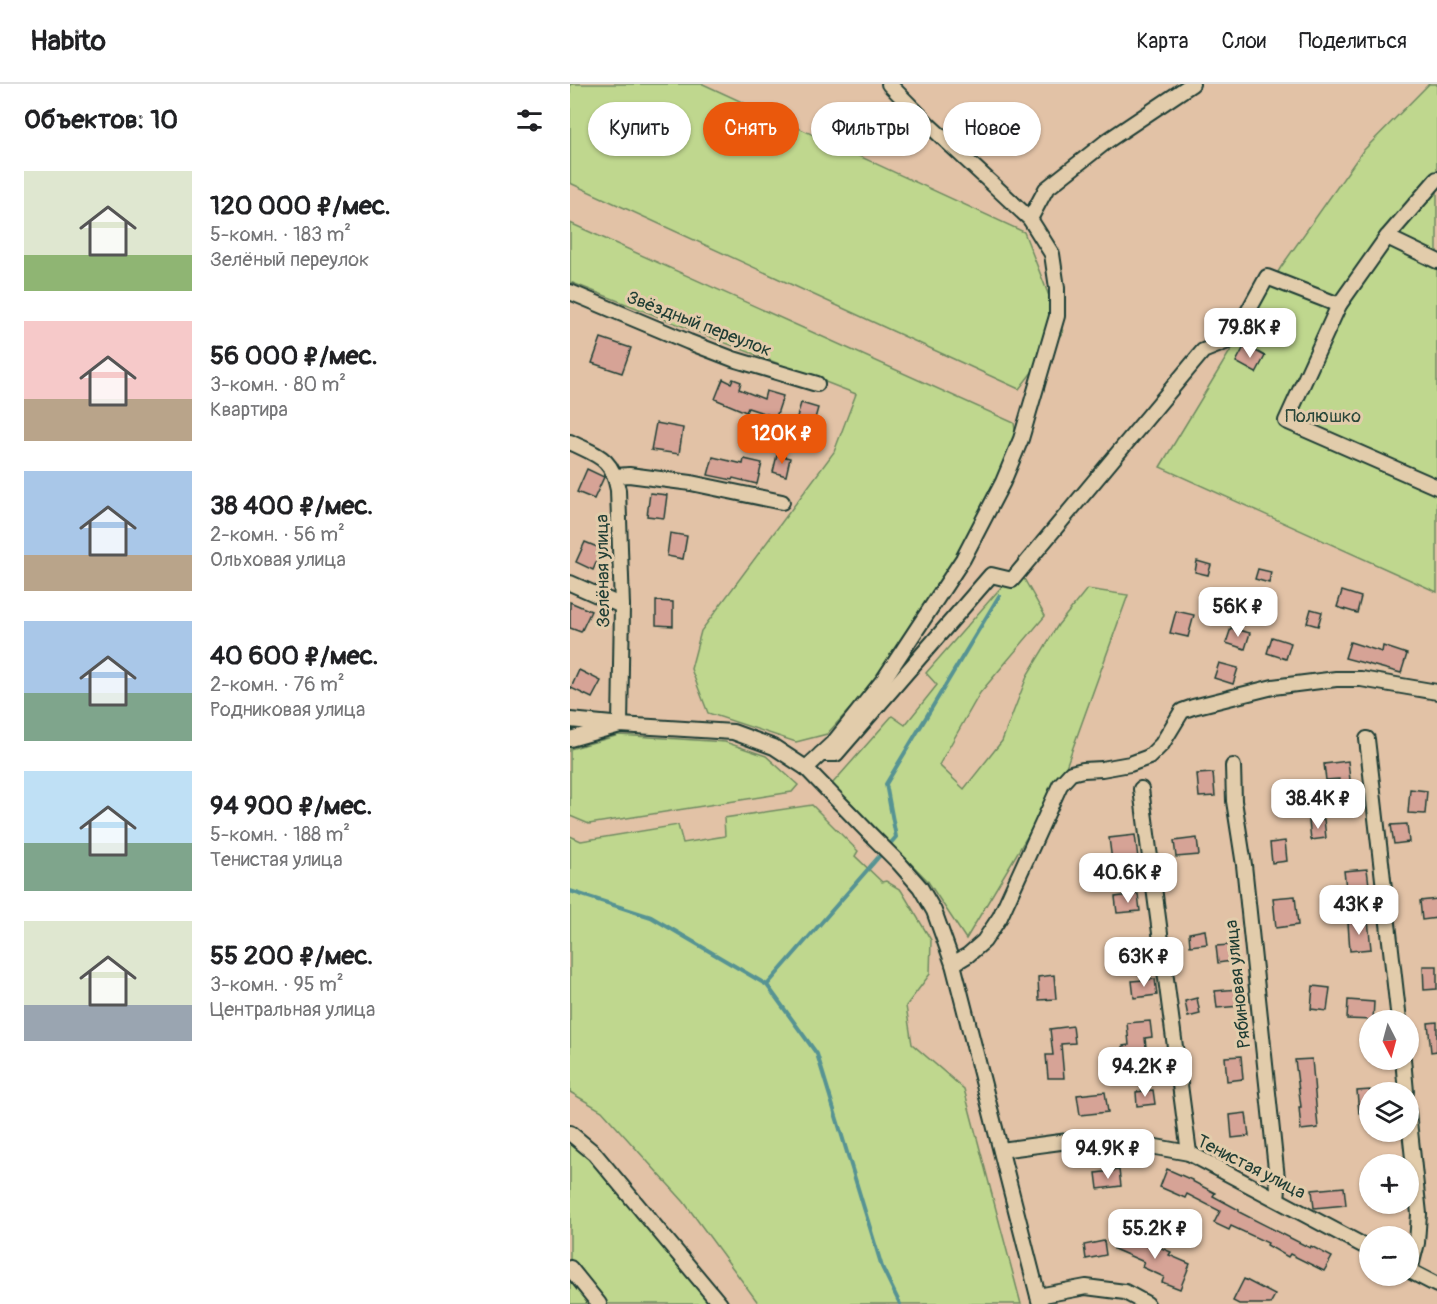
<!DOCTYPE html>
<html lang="ru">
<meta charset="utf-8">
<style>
:root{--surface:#fff;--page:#f6f6f6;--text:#202124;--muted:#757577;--line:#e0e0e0;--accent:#ea580c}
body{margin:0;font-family:Pangolin,sans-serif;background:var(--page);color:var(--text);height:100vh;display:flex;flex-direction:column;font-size:22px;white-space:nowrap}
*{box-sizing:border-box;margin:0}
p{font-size:20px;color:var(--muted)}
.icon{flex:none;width:33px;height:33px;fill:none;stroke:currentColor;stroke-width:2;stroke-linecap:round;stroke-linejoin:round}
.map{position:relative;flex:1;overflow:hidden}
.details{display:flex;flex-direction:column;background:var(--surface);width:570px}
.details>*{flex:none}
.hud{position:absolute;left:18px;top:18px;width:570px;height:54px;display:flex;gap:12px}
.needle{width:39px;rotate:174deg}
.buttons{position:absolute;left:789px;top:926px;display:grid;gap:12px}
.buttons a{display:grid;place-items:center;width:60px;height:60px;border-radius:50%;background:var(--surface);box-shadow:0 2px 4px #0004;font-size:30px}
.price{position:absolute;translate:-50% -51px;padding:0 14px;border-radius:12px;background:#fff;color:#222;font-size:20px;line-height:39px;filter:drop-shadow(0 2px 3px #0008)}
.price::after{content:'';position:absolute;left:50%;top:36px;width:18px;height:14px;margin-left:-9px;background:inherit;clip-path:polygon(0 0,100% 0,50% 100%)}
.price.current{background:var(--accent);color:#fff}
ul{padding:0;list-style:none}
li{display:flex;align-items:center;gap:18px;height:150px;padding:0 24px}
li span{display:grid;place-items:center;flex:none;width:168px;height:120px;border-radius:0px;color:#555}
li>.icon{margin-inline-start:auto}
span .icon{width:72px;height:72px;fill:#fffc;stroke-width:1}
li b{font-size:26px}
h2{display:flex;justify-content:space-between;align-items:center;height:72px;padding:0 24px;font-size:26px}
.pill{padding:0 21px;border-radius:27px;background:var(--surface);box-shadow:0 2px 4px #0004;font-size:21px;line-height:54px}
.pill.current{background:var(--accent);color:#fff}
header{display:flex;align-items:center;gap:36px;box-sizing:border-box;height:84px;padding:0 30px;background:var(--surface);border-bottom:2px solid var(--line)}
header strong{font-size:28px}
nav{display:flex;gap:33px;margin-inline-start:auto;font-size:21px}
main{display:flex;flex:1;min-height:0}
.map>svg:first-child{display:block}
.green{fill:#bfd78e;stroke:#6f8a61;stroke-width:1.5}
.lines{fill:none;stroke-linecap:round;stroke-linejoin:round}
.stream{stroke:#569393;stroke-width:4}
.building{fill:#d6a396;stroke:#1f3d34;stroke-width:1.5}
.minor-casing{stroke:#1f3d34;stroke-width:18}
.minor{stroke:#e2ccab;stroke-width:14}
.labels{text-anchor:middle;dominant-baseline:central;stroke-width:6;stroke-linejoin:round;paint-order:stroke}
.street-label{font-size:18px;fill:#1f3d34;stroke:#e2ccab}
.park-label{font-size:18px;fill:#274538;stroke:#e2ccab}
</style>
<header>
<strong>Habito</strong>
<nav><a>Карта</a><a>Слои</a><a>Поделиться</a></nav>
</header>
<main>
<section class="details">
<h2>Объектов: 10<svg class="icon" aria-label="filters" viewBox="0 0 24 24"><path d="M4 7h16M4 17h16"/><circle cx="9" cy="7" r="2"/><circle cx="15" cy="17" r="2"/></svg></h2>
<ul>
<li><span style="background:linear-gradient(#dfe7d0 70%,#8fb573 0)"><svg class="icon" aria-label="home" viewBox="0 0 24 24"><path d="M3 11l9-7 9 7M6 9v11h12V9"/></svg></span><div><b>120 000 ₽/мес.</b><p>5-комн. · 183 m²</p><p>Зелёный переулок</p></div></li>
<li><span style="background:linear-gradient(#f6c9c9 65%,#b9a48a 0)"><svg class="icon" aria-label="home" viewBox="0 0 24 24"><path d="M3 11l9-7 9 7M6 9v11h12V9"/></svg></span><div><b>56 000 ₽/мес.</b><p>3-комн. · 80 m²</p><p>Квартира</p></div></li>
<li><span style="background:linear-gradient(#a9c7e8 70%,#b9a48a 0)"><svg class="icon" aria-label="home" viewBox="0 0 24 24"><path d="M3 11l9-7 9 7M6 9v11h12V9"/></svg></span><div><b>38 400 ₽/мес.</b><p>2-комн. · 56 m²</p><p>Ольховая улица</p></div></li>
<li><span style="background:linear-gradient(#a9c7e8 60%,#7fa58c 0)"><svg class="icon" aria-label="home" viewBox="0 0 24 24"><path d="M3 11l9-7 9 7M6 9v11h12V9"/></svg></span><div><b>40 600 ₽/мес.</b><p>2-комн. · 76 m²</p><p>Родниковая улица</p></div></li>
<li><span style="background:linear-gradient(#bfe0f5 60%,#7fa58c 0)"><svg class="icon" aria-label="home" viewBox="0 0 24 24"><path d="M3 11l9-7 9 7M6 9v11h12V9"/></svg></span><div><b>94 900 ₽/мес.</b><p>5-комн. · 188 m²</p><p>Тенистая улица</p></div></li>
<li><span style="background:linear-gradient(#dfe7d0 70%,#9aa5b1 0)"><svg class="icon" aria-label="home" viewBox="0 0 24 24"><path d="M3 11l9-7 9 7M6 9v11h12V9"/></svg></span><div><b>55 200 ₽/мес.</b><p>3-комн. · 95 m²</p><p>Центральная улица</p></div></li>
</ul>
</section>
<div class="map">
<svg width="867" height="1220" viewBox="0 0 867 1220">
<rect width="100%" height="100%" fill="#e2c2a6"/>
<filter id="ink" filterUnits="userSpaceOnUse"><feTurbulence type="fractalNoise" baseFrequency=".0167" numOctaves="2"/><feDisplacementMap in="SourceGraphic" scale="12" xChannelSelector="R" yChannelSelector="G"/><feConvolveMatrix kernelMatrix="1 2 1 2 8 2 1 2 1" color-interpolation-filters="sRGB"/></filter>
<g filter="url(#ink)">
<g class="green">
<polygon points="0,0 133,0 454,148 493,248 449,305 0,99"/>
<polygon points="859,0 867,0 867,508 590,383 711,183 792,68"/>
<polygon points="0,139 444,339 447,361 378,487 305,597 257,650 226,658 138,629 121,585 131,547 264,368 286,310 0,198"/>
<polygon points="448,484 475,532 410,609 369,681 394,705 432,657 458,590 488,541 517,505 558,511 492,694 396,855 357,796 262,700 322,632 335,641 367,601 356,589"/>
<polygon points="49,651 155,658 196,672 228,701 222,708 19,740 0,732 0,665"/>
<polygon points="242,721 288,767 285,772 312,798 316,797 331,806 361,856 360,890 336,922 342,960 394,1005 451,1220 189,1220 114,1118 32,1027 0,1008 0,752 11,757 108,741 113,759 155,752 154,734"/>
<polygon points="0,1053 10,1062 140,1220 0,1220"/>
</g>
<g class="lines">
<g class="stream">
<polyline points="0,807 81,833 197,901"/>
<polyline points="330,1220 312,1183 247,970 197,901 326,753 316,700 429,512"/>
</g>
</g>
<g class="building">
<polygon points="31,254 61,264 52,289 22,279"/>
<polygon points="675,261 695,272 686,289 666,278"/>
<polygon points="153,295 161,299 163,295 171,298 169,305 194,315 196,307 213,312 206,333 178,324 176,328 145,315"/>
<polygon points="231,319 248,324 242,345 225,340"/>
<polygon points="86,339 113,344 109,370 81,366"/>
<polygon points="207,371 220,374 216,392 203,388"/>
<polygon points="143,373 173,380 174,375 192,379 187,400 163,394 162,396 138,391"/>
<polygon points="17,385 34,393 24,415 7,408"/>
<polygon points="80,409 97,411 94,434 77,432"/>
<polygon points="100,449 117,452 113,475 97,472"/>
<polygon points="15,458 32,465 23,486 6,478"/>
<polygon points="627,477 641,481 638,491 625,488"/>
<polygon points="688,485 701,488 699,499 685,495"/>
<polygon points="772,507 791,513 787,529 767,523"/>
<polygon points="86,517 103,518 103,542 86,541"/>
<polygon points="0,518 21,527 11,548 0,544"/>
<polygon points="741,525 752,528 748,542 737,539"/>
<polygon points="606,527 624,531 618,553 600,549"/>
<polygon points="661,544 680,549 675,565 656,559"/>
<polygon points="702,553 721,559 716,575 697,569"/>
<polygon points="780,558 812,568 813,562 837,570 831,589 775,574"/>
<polygon points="649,579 668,584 663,600 644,594"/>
<polygon points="9,586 31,597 22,614 1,604"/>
<polygon points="778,677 781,705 789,705 790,718 772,720 769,695 756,696 754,680"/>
<polygon points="643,689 645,712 629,713 627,690"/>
<polygon points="840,705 857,707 855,730 838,729"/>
<polygon points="754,735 756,754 741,756 739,737"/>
<polygon points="837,740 839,758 824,760 821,741"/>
<polygon points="565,751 568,774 542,777 539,754"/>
<polygon points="627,754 629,771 606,773 604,757"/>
<polygon points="715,757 717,777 702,779 700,759"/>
<polygon points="797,785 799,801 776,804 774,787"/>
<polygon points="568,810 570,827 547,829 545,813"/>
<polygon points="725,812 728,841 706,844 703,814"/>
<polygon points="867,815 867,834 852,836 850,817"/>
<polygon points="798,836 801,865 780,867 778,839"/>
<polygon points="635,846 637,860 620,862 619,849"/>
<polygon points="660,861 661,877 648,879 646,862"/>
<polygon points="853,882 867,882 867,905 854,906"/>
<polygon points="484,891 486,915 469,916 468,893"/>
<polygon points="585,895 587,911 564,914 562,897"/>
<polygon points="743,902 760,904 757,927 741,925"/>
<polygon points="668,905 670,922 647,924 645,907"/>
<polygon points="627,914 630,930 618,933 615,917"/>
<polygon points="778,916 804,918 803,936 777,935"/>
<polygon points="580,937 582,953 575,954 577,972 554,974 553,962 559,961 557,939"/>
<polygon points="867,938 867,967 861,968 858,939"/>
<polygon points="503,942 505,959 491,960 494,994 478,994 476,971 483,971 480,945"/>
<polygon points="671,972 673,995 657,997 655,973"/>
<polygon points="742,975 748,1044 731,1046 729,1023 731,1023 725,976"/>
<polygon points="583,1006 585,1020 567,1022 566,1008"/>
<polygon points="800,1006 800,1028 789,1029 787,1007"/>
<polygon points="535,1008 538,1028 510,1031 507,1011"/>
<polygon points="676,1029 679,1052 662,1054 660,1031"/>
<polygon points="597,1085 622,1096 622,1097 645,1109 643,1112 669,1126 669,1128 740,1164 741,1162 762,1173 754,1187 720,1170 718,1173 697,1161 698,1159 661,1142 659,1146 644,1139 650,1127 617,1110 615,1114 590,1103"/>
<polygon points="549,1086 551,1102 528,1105 526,1089"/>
<polygon points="774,1103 776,1121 744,1124 742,1106"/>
<polygon points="551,1150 581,1163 582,1160 601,1168 599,1171 620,1180 610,1205 592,1198 594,1193 572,1183 574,1178 544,1165"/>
<polygon points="534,1157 536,1171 516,1175 514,1161"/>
<polygon points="674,1195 705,1211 700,1220 669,1220 663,1217"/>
</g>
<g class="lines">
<defs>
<g id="minor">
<polyline points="867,95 817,153 769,221 716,337 867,403"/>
<polyline points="460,135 476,105 537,57 622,0"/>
<polyline points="817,153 867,177"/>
<polyline points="0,208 119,258 163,275 247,300"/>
<path d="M0 358C28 372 42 373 48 406L52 522 50 641"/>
<polyline points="46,392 59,391 121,399 212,418"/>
<polyline points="0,499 52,522"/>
<polyline points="0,636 42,640"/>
<polyline points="0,655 50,641 163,648 204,663 236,684 301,751 329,779 350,803 364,827 383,880 470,1220"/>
<polyline points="797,655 829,936"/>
<polyline points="251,670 266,670 421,491 442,496 633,267 663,255 697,193 769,221"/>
<polyline points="663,682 664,717 674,781 708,1104 707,1115"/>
<polyline points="236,684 264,658 314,595 393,475 433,398 451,355 487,232 487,204 482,170 460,135 359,41 319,0"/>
<polyline points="571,705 619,1069"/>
<polyline points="383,880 398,871 414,857 430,833 490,701 501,689 513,686 532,685 560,680 579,673 592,660 612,627 623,623 703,603 766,595 791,595 867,608"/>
<polyline points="833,975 836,1008"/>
<polyline points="838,1028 849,1130 847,1159 840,1186"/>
<polyline points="0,1049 24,1069 150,1220"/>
<polyline points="431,1066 498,1057 553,1057 619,1069 800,1165"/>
<polyline points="0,1184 29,1220"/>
<polyline points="838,1186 867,1201"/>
<polyline points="468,1212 516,1203 555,1208 577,1220"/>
</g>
</defs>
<use href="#minor" class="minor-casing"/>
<use href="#minor" class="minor"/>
</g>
</g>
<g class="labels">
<g class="street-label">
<text transform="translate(129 240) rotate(21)">Звёздный переулок</text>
<text transform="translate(33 487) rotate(-91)">Зелёная улица</text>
<text transform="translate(668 900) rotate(-96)">Рябиновая улица</text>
<text transform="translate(681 1083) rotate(27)">Тенистая улица</text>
</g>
<g class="park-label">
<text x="753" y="332">Полюшко</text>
</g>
</g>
</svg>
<div class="buttons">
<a><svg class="needle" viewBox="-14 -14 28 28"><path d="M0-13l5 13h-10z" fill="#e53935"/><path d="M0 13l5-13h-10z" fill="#757577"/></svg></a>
<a><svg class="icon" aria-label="layers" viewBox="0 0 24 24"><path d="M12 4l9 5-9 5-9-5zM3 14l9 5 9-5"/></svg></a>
<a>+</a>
<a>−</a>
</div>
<b class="price" style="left:680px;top:275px">79.8K ₽</b>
<b class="price current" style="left:212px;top:381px">120K ₽</b>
<b class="price" style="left:668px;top:554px">56K ₽</b>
<b class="price" style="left:748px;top:746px">38.4K ₽</b>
<b class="price" style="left:558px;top:820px">40.6K ₽</b>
<b class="price" style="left:789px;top:852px">43K ₽</b>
<b class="price" style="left:574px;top:904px">63K ₽</b>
<b class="price" style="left:575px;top:1014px">94.2K ₽</b>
<b class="price" style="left:538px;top:1096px">94.9K ₽</b>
<b class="price" style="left:585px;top:1176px">55.2K ₽</b>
<div class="hud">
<a class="pill">Купить</a>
<a class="pill current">Снять</a>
<a class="pill">Фильтры</a>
<a class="pill">Новое</a>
</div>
</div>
</main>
